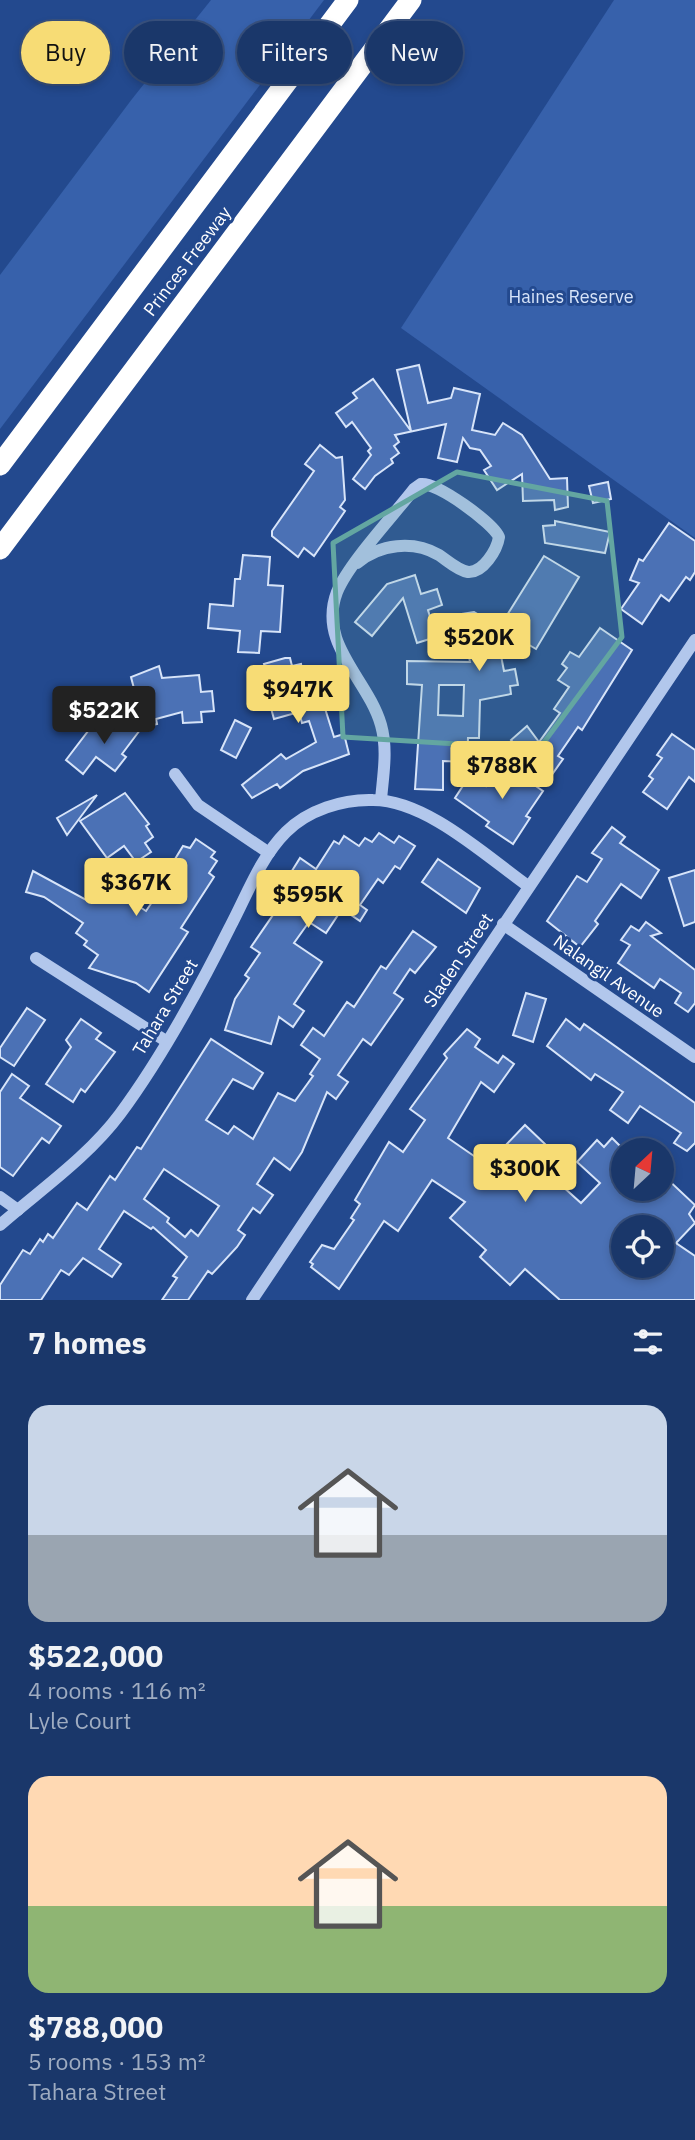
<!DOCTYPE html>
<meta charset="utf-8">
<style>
:root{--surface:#1a376a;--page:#233f70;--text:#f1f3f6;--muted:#9facc1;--line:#38517e;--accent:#f7dc75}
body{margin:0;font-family:"IBM Plex Sans",sans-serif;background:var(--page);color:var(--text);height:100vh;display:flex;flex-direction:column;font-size:26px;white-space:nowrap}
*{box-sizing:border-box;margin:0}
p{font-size:23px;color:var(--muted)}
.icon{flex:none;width:38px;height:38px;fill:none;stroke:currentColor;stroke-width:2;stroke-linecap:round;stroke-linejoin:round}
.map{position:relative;height:1300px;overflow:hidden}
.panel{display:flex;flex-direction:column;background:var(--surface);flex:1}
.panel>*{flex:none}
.top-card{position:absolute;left:21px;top:21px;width:654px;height:63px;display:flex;gap:14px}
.needle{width:46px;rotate:26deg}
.fabs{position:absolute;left:611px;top:1138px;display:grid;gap:14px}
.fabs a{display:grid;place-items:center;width:63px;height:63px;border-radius:50%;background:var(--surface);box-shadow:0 4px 10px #0003,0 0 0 2px var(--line);font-size:35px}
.price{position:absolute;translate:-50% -60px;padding:0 16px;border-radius:7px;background:var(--accent);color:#111;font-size:23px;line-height:46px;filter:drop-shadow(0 2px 4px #0008)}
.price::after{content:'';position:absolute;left:50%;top:42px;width:21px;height:16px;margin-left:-10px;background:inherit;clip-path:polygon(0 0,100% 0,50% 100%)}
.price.active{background:#222;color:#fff}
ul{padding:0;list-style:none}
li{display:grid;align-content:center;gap:14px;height:371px;padding:0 28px}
li span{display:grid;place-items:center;height:217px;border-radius:21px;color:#555}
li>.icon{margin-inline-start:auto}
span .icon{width:126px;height:126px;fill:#fffc;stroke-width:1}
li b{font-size:30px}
h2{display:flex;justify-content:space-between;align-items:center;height:84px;padding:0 28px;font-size:30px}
.chip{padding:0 24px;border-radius:32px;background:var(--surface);box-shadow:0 4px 10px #0003,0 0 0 2px var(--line);font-size:24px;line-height:63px}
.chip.active{background:var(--accent);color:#111}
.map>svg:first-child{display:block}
.green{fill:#3761ab}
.building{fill:#4b71b5;stroke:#d7e4f9;stroke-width:2;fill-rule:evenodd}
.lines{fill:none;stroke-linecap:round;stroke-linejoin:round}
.minor{stroke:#b2c7ec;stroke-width:12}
.highway{stroke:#fff;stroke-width:21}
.marked{fill:#63a6a1;fill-opacity:0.2;stroke:#63a6a1;stroke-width:5;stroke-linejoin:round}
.labels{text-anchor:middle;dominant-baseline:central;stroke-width:6;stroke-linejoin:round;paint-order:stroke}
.street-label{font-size:18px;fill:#fff;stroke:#23498e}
.park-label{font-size:18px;fill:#d7e4f9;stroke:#23498e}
</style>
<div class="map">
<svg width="695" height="1300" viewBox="0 0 695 1300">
<rect width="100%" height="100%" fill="#23498e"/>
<g class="green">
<polygon points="211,0 324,0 0,429 0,275 132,99"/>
<polygon points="614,0 695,0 695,538 401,328"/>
</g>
<g class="building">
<polygon points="419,365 428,403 451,398 454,388 480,394 472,430 495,435 503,423 522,435 550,479 567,478 568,507 555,510 554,500 523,501 522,474 497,490 484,470 491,466 480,450 470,448 463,438 457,462 438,458 446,424 395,435 399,442 394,446 399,453 391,459 393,463 375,476 365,489 353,479 371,455 368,451 371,448 352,422 346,427 336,413 357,398 353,393 373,379 411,431 397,370"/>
<polygon points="320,445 336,458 342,457 345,500 340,507 345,511 314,556 304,548 298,557 272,536 272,531 314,471 305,464"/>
<polygon points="608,482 611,499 593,503 589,486"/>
<polygon points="555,521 610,532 605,553 545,543 543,526 555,525"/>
<polygon points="669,523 695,541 695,572 690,580 686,577 669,601 661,595 642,624 621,609 639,583 630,580 639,559 643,561"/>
<polygon points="243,555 270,557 268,585 283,586 280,632 261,631 259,653 238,652 240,631 208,628 210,604 233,606 235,579 240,579"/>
<path d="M544 556 579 577 536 649 495 625 504 671 515 669 518 685 510 686 511 694 480 700 479 738H468L467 762 443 761V790L415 789 422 685 407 684V661L470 662 461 614 474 612 481 616 482 624 504 620ZM439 685H464L463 716 438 715Z"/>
<polygon points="415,575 421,594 437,589 442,605 428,610 436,637 417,643 403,598 372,636 355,622 387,584"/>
<polygon points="600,628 632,650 582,730 578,727 558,756 563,759 546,783 511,740 527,726 539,742 560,713 554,709 569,687 558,680 567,668 562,664 570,652 579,657"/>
<polygon points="285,658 290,658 292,666 301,664 302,670 312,667 318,687 324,685 328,701 323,702 334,737 344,734 349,754 303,771 280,788 277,784 252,798 242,785 281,754 286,759 316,742 309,721 302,723 299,712 274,719 269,701 275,700 264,664"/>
<polygon points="159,666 162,678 199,675 201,692 212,691 214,711 201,712 202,722 183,723 182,712 156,719 157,724 144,727 131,677"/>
<polygon points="121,716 140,730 122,754 126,757 115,771 96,757 83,774 66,760 92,726 106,736"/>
<polygon points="235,720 251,728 236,758 221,750"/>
<polygon points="672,734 695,750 695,782 689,777 667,809 643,792 653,779 649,776 662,758 657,755"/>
<polygon points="502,763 543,791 526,816 530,818 513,844 486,826 489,822 455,798 470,775 486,786"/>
<polygon points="125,793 149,824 146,826 153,837 145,843 151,852 136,862 124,846 107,858 80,821"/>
<polygon points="97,795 67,835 57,818"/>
<polygon points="612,827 625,837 620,843 659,870 641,898 621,884 595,921 598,924 580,947 547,921 577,876 587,882 602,859 592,853"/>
<polygon points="379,833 394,843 399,836 415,846 400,869 395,866 383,883 378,879 360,905 367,910 360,921 342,909 326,933 309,922 294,943 322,962 294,1004 304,1011 293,1027 279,1017 271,1044 225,1030 235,999 249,978 245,975 260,953 251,947 297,880 290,874 300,858 316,869 334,841 339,844 344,836 359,846 365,838 372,842"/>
<polygon points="196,839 215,852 211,857 217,861 209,873 214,877 181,928 188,932 149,992 136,983 89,968 98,955 84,945 87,941 76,933 83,923 44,897 26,892 33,871 88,901 101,882 146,911 176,867 172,864 183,846 190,848"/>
<polygon points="438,859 480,888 466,913 422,882"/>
<polygon points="695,870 695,922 684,926 669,878"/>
<polygon points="646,922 661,933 651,936 695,970 695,1003 688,1012 675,1003 681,993 660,979 654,988 618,963 630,945 621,940 631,926 639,931"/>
<path d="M413 931 436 947 415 973 410 969 394 993 403 999 371 1045 363 1039 338 1075 348 1082 336 1099 327 1092 302 1152 290 1170 274 1158 257 1184 273 1195 260 1213 253 1208 238 1230 245 1235 237 1247 212 1274 208 1271 188 1300H162L177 1278 173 1276 187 1257 153 1227 151 1229 124 1211 99 1249 121 1264 112 1277 83 1258 69 1275 61 1270 41 1300H0V1285L23 1250 30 1254 40 1239 43 1242 48 1234 53 1238 77 1203 87 1210 110 1176 115 1180 137 1147 141 1149 211 1039 263 1073 253 1089 233 1079 206 1120 228 1134 234 1126 253 1139 278 1093 295 1101 313 1076 310 1074 320 1059 301 1045 313 1028 324 1036 347 1002 354 1007 381 966 386 969ZM164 1169 219 1206 198 1236 191 1230 185 1237 167 1222 169 1218 144 1199Z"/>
<polygon points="526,993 546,999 533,1042 513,1035"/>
<polygon points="27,1008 45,1020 14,1066 0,1057 0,1048"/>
<polygon points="81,1019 101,1033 96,1039 115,1052 85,1092 81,1089 73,1102 46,1084 71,1047 66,1040"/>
<polygon points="566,1019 580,1030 584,1024 695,1103 695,1143 687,1151 674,1143 681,1133 640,1106 628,1123 610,1110 623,1092 595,1074 591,1080 547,1046"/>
<path d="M467 1029 480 1039 475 1047 498 1063 503 1056 514 1064 494 1092 481 1082 448 1138 487 1165 525 1125 546 1145 539 1152 548 1160 541 1167 581 1203 600 1183 577 1162 597 1140 604 1147 612 1138 623 1149V1188H662V1174L695 1205 689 1214 695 1223 676 1243 695 1256V1300H560L525 1269 510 1285 480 1257 486 1250 450 1218 465 1202 432 1180 398 1231 384 1221 339 1289 311 1267 313 1264 310 1262 322 1245 334 1249 354 1220 351 1218 360 1204 355 1200 389 1142 403 1152 425 1120 410 1109 447 1058 444 1054ZM623 1227H662V1265H623Z"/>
<polygon points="12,1074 29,1086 20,1098 61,1126 49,1143 42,1138 13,1176 0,1167 0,1092"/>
</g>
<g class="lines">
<g class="minor">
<path d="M357 563C380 544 413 540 439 555 448 561 457 570 468 572 483 573 497 550 499 537 493 523 437 482 421 484L414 489C394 515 348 564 337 592 317 644 368 679 381 725 388 750 383 775 381 800"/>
<polyline points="175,774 198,805 269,853"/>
<polyline points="503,924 695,1057"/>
<polyline points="36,958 166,1041"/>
<polyline points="0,1197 18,1210"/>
<path d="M0 1225C40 1190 88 1157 120 1114 160 1060 200 987 230 927 247 895 260 858 286 832 308 810 343 799 373 800 426 800 486 856 528 886"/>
<polyline points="252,1300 695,640"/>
</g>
<g class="highway">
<polyline points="0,465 348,0"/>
<polyline points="0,549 411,0"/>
</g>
</g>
<path class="marked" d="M457 472 607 501 622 637 539 749 343 737 333 543Z"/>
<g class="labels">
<g class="street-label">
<text transform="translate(187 261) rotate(-53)">Princes Freeway</text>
<text transform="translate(458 960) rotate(-56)">Sladen Street</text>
<text transform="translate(609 976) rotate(35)">Nalangil Avenue</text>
<text transform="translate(165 1007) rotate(-59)">Tahara Street</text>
</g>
<g class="park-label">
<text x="571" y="296">Haines Reserve</text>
</g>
</g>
</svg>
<div class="fabs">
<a><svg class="needle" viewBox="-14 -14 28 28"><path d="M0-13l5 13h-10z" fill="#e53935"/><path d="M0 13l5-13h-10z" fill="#9facc1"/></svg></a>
<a><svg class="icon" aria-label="locate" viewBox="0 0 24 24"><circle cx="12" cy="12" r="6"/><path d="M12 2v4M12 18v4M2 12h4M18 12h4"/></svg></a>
</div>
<b class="price" style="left:479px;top:673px">$520K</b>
<b class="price" style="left:298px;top:725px">$947K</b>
<b class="price active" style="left:104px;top:746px">$522K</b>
<b class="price" style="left:502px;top:801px">$788K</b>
<b class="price" style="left:136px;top:918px">$367K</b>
<b class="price" style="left:308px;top:930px">$595K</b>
<b class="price" style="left:525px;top:1204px">$300K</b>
<div class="top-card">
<a class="chip active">Buy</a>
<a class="chip">Rent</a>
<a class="chip">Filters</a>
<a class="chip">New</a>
</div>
</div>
<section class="panel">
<h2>7 homes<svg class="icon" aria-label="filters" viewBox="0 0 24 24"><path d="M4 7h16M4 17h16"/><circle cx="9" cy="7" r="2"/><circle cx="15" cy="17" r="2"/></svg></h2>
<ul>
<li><span style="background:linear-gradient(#c9d6e8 60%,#9aa5b1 0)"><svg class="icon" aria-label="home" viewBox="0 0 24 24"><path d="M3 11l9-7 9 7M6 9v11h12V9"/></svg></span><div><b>$522,000</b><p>4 rooms · 116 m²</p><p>Lyle Court</p></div></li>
<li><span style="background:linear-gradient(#ffd9b3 60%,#8fb573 0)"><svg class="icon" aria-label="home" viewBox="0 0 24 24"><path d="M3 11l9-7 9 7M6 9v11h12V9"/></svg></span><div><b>$788,000</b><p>5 rooms · 153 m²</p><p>Tahara Street</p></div></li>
</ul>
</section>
